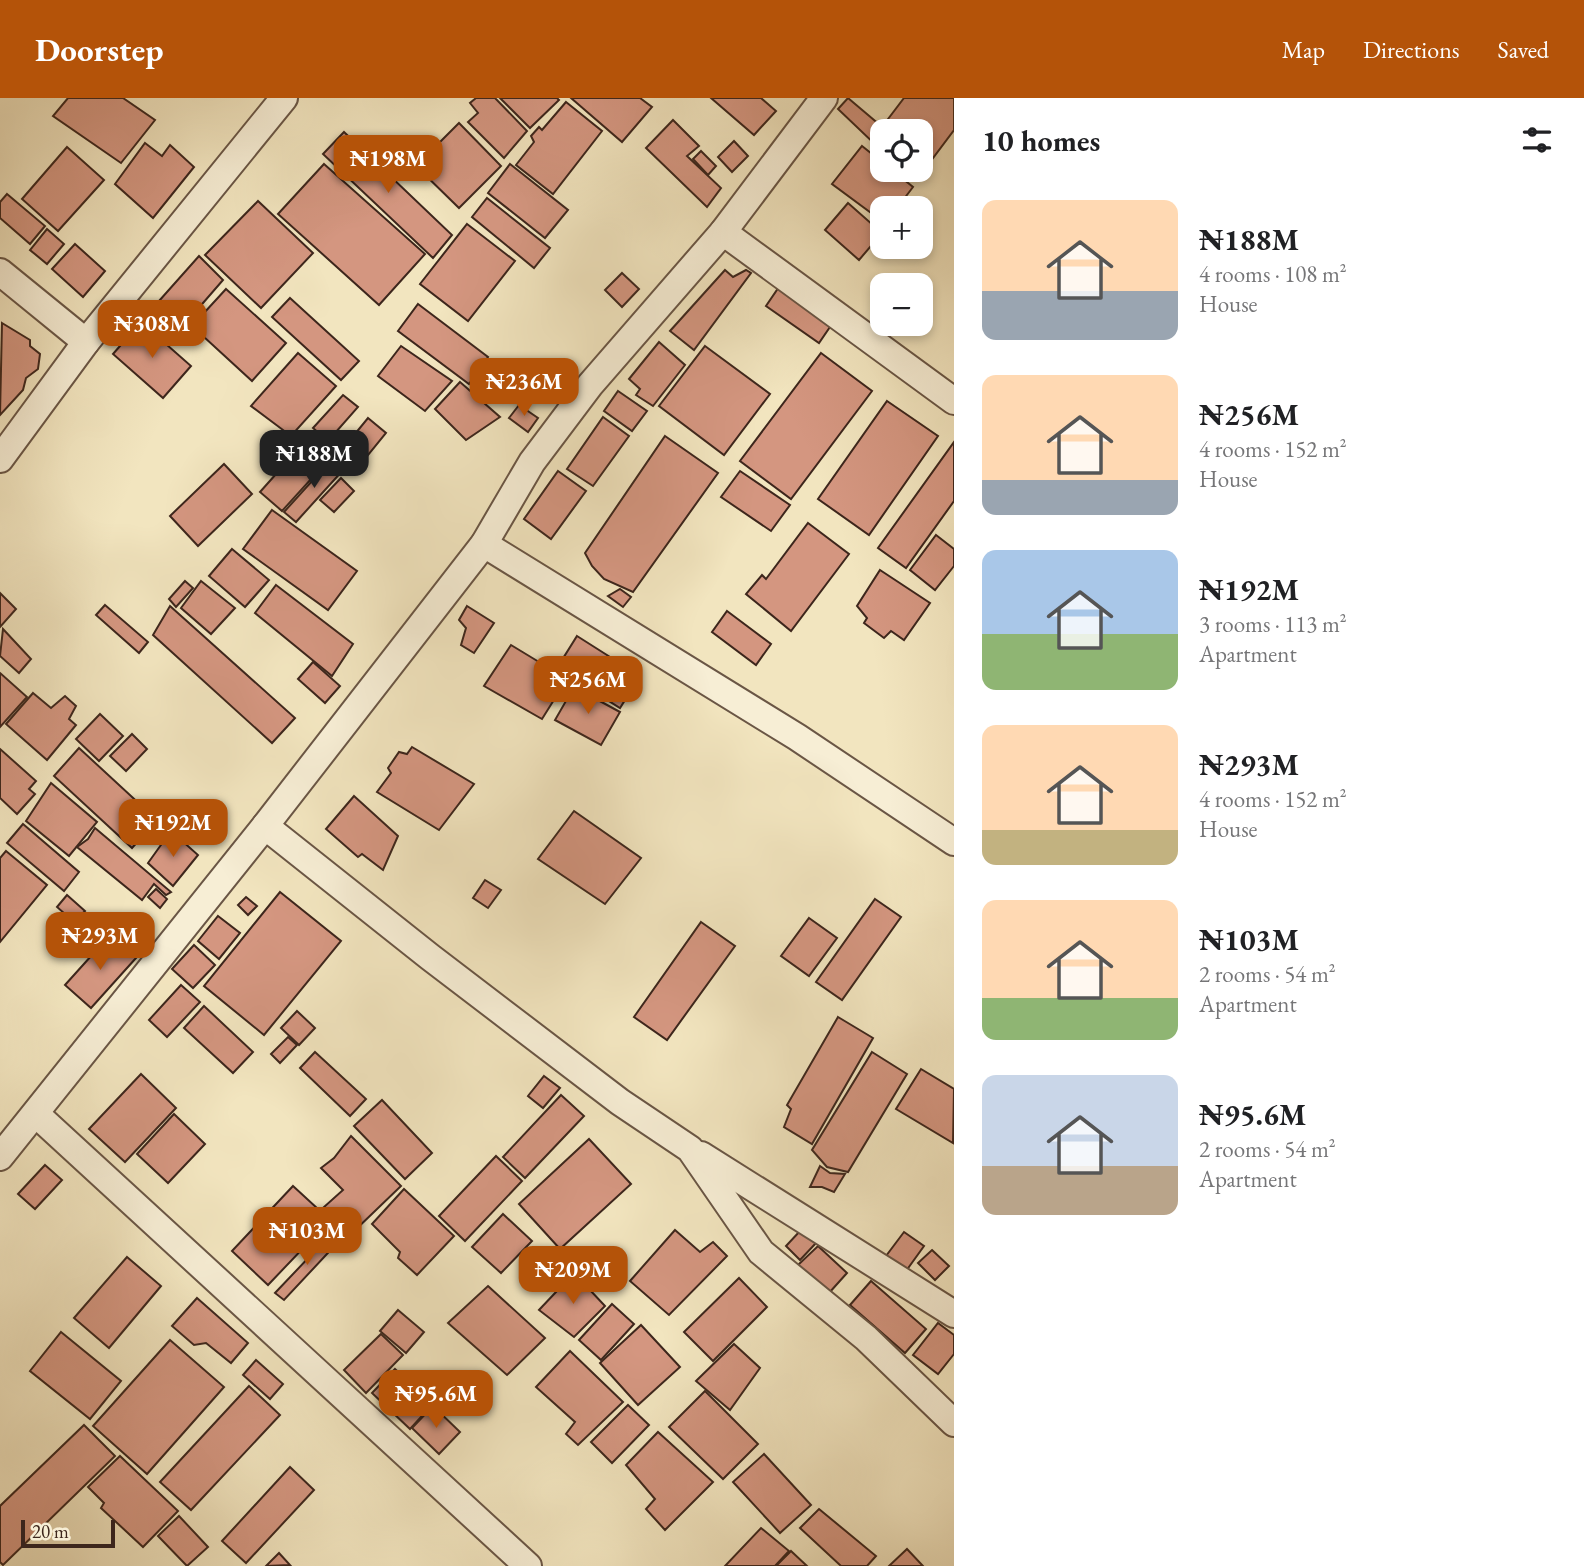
<!DOCTYPE html>
<meta charset="utf-8">
<style>
:root{--surface:#fff;--page:#f6f6f6;--text:#202124;--muted:#757577;--accent:#b45309}
body{margin:0;font-family:"EB Garamond",serif;background:var(--page);color:var(--text);height:100vh;display:flex;flex-direction:column;font-size:26px;white-space:nowrap}
*{box-sizing:border-box;margin:0}
p{font-size:23px;color:var(--muted)}
.icon{flex:none;width:38px;height:38px;fill:none;stroke:currentColor;stroke-width:2;stroke-linecap:round;stroke-linejoin:round}
.map{position:relative;flex:1;overflow:hidden}
.sheet{display:flex;flex-direction:column;background:var(--surface);width:630px}
.sheet>*{flex:none}
.fabs{position:absolute;left:870px;top:21px;display:grid;gap:14px}
.fabs a{display:grid;place-items:center;width:63px;height:63px;border-radius:14px;background:var(--surface);box-shadow:0 4px 10px #0003;font-size:35px}
.scale{position:absolute;left:21px;bottom:18px;width:94px;box-sizing:border-box;padding-left:7px;border:4px solid #3d261c;border-top:0;font-size:19px;line-height:24px;white-space:nowrap;color:#3d261c;-webkit-text-stroke:5px #f7eed5;paint-order:stroke}
.price{position:absolute;translate:-50% -60px;padding:0 16px;border-radius:14px;background:var(--accent);color:#fff;font-size:23px;line-height:46px;filter:drop-shadow(0 2px 4px #0008)}
.price::after{content:'';position:absolute;left:50%;top:42px;width:21px;height:16px;margin-left:-10px;background:inherit;clip-path:polygon(0 0,100% 0,50% 100%)}
.price.current{background:#222;color:#fff}
ul{padding:0;list-style:none}
li{display:flex;align-items:center;gap:21px;height:175px;padding:0 28px}
li span{display:grid;place-items:center;flex:none;width:196px;height:140px;border-radius:14px;color:#555}
li>.icon{margin-inline-start:auto}
span .icon{width:84px;height:84px;fill:#fffc;stroke-width:1}
li b{font-size:30px}
h2{display:flex;justify-content:space-between;align-items:center;height:84px;padding:0 28px;font-size:30px}
header{display:flex;align-items:center;gap:42px;box-sizing:border-box;height:98px;padding:0 35px;background:var(--accent);color:#fff}
header strong{font-size:33px}
nav{display:flex;gap:38px;margin-inline-start:auto;font-size:24px}
main{display:flex;flex:1;min-height:0}
.map>svg:first-child{display:block}
.building{fill:#d49680;stroke:#3d261c;stroke-width:2}
.lines{fill:none;stroke-linecap:round;stroke-linejoin:round}
.street-casing{stroke:#6a5645;stroke-width:30}
.street{stroke:#f7eed5;stroke-width:26}
</style>
<header>
<strong>Doorstep</strong>
<nav><a>Map</a><a>Directions</a><a>Saved</a></nav>
</header>
<main>
<div class="map">
<svg width="954" height="1468" viewBox="0 0 954 1468">
<rect width="100%" height="100%" fill="#f2e5bf"/>
<filter id="stains"><feTurbulence type="fractalNoise" baseFrequency=".00286" numOctaves="4"/><feColorMatrix values="0 0 0 0 .2 0 0 0 0 .09 0 0 0 0 .02 0 0 0 .5 -.17"/></filter>
<radialGradient id="worn" r=".72"><stop offset=".6" stop-color="#630" stop-opacity="0"/><stop offset="1" stop-color="#630" stop-opacity=".3"/></radialGradient>
<g class="building">
<polygon points="68,0 123,0 155,22 121,65 53,18"/>
<polygon points="476,0 495,0 527,33 504,60 468,24 478,15 470,5"/>
<polygon points="500,0 557,0 559,2 530,30"/>
<polygon points="571,0 640,0 652,9 622,44"/>
<polygon points="711,0 761,0 776,13 754,37"/>
<polygon points="848,0 887,33 882,33 882,53 838,11"/>
<polygon points="904,0 954,0 954,32 927,68 920,62 920,33 894,33 885,25"/>
<polygon points="566,4 602,33 553,96 516,67 534,44 531,38 539,29 542,32"/>
<polygon points="673,22 699,48 687,58 721,90 707,109 646,50"/>
<polygon points="459,25 501,68 459,110 416,68"/>
<polygon points="344,34 452,137 433,160 323,56"/>
<polygon points="734,43 748,58 732,74 718,59"/>
<polygon points="145,45 162,58 170,47 194,69 153,120 115,86"/>
<polygon points="862,48 882,64 882,72 892,72 913,89 897,110 882,110 882,123 832,86"/>
<polygon points="67,49 104,82 58,133 22,101"/>
<polygon points="701,53 716,68 708,77 693,61"/>
<polygon points="324,66 425,156 379,207 278,116"/>
<polygon points="510,66 568,112 545,140 488,95"/>
<polygon points="7,96 45,128 30,146 0,120 0,104"/>
<polygon points="487,100 550,150 534,170 472,119"/>
<polygon points="258,103 313,155 261,210 205,157"/>
<polygon points="848,105 882,135 859,162 825,132"/>
<polygon points="467,126 515,163 468,223 420,186"/>
<polygon points="47,131 64,146 47,166 30,152"/>
<polygon points="75,146 105,173 83,199 52,171"/>
<polygon points="199,158 223,182 177,235 151,212"/>
<polygon points="725,172 733,179 746,172 751,175 694,252 670,233"/>
<polygon points="622,175 639,191 622,209 605,192"/>
<polygon points="781,186 834,223 819,245 766,208"/>
<polygon points="226,191 286,245 252,283 192,228"/>
<polygon points="290,200 359,263 341,282 272,219"/>
<polygon points="418,206 488,259 469,286 398,233"/>
<polygon points="141,224 191,268 163,300 113,256"/>
<polygon points="2,225 30,242 30,248 40,256 38,271 26,280 23,292 0,317"/>
<polygon points="659,244 685,267 653,308 636,297 640,291 629,281"/>
<polygon points="401,248 452,283 425,313 378,278"/>
<polygon points="705,248 770,296 724,357 659,308"/>
<polygon points="298,255 336,288 291,338 251,308"/>
<polygon points="821,255 872,293 791,401 740,363"/>
<polygon points="488,267 514,287 502,303 476,282"/>
<polygon points="460,284 500,319 466,342 435,311"/>
<polygon points="618,293 647,313 632,333 604,313"/>
<polygon points="343,297 358,309 328,343 313,330"/>
<polygon points="887,303 938,338 869,437 818,401"/>
<polygon points="519,307 538,320 528,334 509,320"/>
<polygon points="603,319 629,338 593,388 567,371"/>
<polygon points="368,320 386,335 360,367 341,353"/>
<polygon points="310,338 332,358 282,413 260,394"/>
<polygon points="665,338 718,375 633,494 604,481 592,468 585,455"/>
<polygon points="954,344 954,403 906,470 878,450"/>
<polygon points="332,361 344,371 296,424 284,414"/>
<polygon points="224,366 252,396 198,448 170,418"/>
<polygon points="558,373 586,393 551,441 524,421"/>
<polygon points="740,373 790,407 771,433 721,399"/>
<polygon points="341,380 354,393 334,414 320,402"/>
<polygon points="272,412 357,473 328,512 243,451"/>
<polygon points="808,425 849,456 791,533 746,496 762,477 766,481"/>
<polygon points="936,437 954,451 954,468 935,492 910,472"/>
<polygon points="232,451 269,482 245,509 209,478"/>
<polygon points="880,472 930,505 904,542 891,533 884,540 864,525 867,520 857,508"/>
<polygon points="185,483 193,490 176,509 169,501"/>
<polygon points="201,483 235,510 211,536 181,510"/>
<polygon points="276,487 353,546 332,578 255,515"/>
<polygon points="620,491 631,499 623,509 608,498"/>
<polygon points="0,495 16,511 0,529"/>
<polygon points="105,507 148,544 139,555 96,517"/>
<polygon points="170,508 295,620 272,645 153,537"/>
<polygon points="467,508 494,525 474,555 461,547 466,530 459,522"/>
<polygon points="727,513 771,546 756,567 712,534"/>
<polygon points="3,531 31,561 19,575 0,558"/>
<polygon points="577,538 640,578 620,610 557,570"/>
<polygon points="511,547 567,581 542,621 484,588"/>
<polygon points="313,564 340,588 325,605 298,581"/>
<polygon points="0,575 27,599 0,629"/>
<polygon points="574,589 620,614 601,647 555,622"/>
<polygon points="33,595 51,610 65,598 76,608 69,621 76,627 47,662 6,626"/>
<polygon points="100,616 123,638 99,663 76,641"/>
<polygon points="132,636 147,651 126,673 110,658"/>
<polygon points="412,649 474,686 439,732 377,694 391,675 388,670 399,654 407,656"/>
<polygon points="79,650 157,722 132,750 54,678"/>
<polygon points="0,651 36,683 29,691 35,696 17,716 0,700"/>
<polygon points="51,685 97,724 69,758 26,723"/>
<polygon points="354,698 398,738 383,772 362,756 358,759 326,731"/>
<polygon points="574,713 641,760 605,806 538,761"/>
<polygon points="23,726 79,774 64,793 7,745"/>
<polygon points="95,730 171,794 166,797 154,786 142,802 77,749 88,741"/>
<polygon points="171,733 198,757 173,788 148,765"/>
<polygon points="6,753 47,787 0,844 0,760"/>
<polygon points="485,782 501,792 488,810 473,800"/>
<polygon points="156,791 167,801 160,810 148,799"/>
<polygon points="280,794 341,843 264,937 204,888"/>
<polygon points="67,797 85,813 74,824 57,809"/>
<polygon points="246,799 257,808 248,817 238,807"/>
<polygon points="875,801 901,819 842,902 816,884"/>
<polygon points="218,818 240,835 219,861 198,843"/>
<polygon points="809,820 837,840 809,878 781,858"/>
<polygon points="701,824 735,848 667,942 634,919"/>
<polygon points="110,837 136,860 91,910 65,887"/>
<polygon points="194,847 215,867 193,890 172,871"/>
<polygon points="181,887 200,904 167,939 149,922"/>
<polygon points="204,908 253,954 233,975 184,930"/>
<polygon points="297,913 315,930 299,947 281,930"/>
<polygon points="838,919 873,940 812,1046 784,1029 791,1011 787,1007"/>
<polygon points="288,939 297,947 280,965 271,956"/>
<polygon points="315,954 366,1001 350,1018 300,970"/>
<polygon points="872,954 907,976 848,1074 827,1069 812,1052"/>
<polygon points="921,971 954,991 953,1045 896,1011"/>
<polygon points="141,976 176,1010 125,1064 89,1031"/>
<polygon points="544,978 560,990 543,1010 528,998"/>
<polygon points="561,997 584,1018 525,1080 503,1059"/>
<polygon points="382,1002 432,1055 405,1081 354,1028"/>
<polygon points="174,1016 205,1046 168,1085 137,1056"/>
<polygon points="351,1038 401,1088 350,1137 324,1109 343,1092 321,1070 334,1060"/>
<polygon points="589,1041 631,1086 560,1151 519,1106"/>
<polygon points="496,1058 522,1083 465,1143 439,1118"/>
<polygon points="45,1067 62,1082 35,1111 18,1096"/>
<polygon points="820,1068 830,1075 845,1076 834,1094 822,1089 810,1089"/>
<polygon points="293,1088 330,1122 268,1187 232,1153"/>
<polygon points="404,1091 454,1138 417,1177 398,1160 400,1154 372,1126"/>
<polygon points="503,1116 532,1143 501,1175 472,1149"/>
<polygon points="675,1132 700,1154 713,1144 727,1158 669,1217 630,1183"/>
<polygon points="801,1132 816,1145 800,1162 786,1148"/>
<polygon points="904,1134 924,1148 906,1173 886,1158"/>
<polygon points="332,1135 340,1142 284,1202 275,1195"/>
<polygon points="818,1148 847,1175 829,1195 798,1167"/>
<polygon points="932,1152 949,1168 935,1182 918,1165"/>
<polygon points="127,1159 161,1188 109,1250 74,1220"/>
<polygon points="574,1175 605,1208 574,1239 539,1212"/>
<polygon points="739,1180 767,1209 713,1263 684,1234"/>
<polygon points="871,1183 926,1231 905,1255 850,1207"/>
<polygon points="488,1188 545,1240 507,1277 448,1225"/>
<polygon points="197,1200 248,1245 231,1265 206,1245 194,1247 172,1228"/>
<polygon points="612,1206 634,1226 601,1262 579,1242"/>
<polygon points="398,1212 424,1234 406,1255 380,1233"/>
<polygon points="938,1225 954,1237 954,1256 938,1276 913,1257"/>
<polygon points="641,1227 680,1269 638,1307 600,1265"/>
<polygon points="61,1234 121,1283 90,1321 30,1273"/>
<polygon points="381,1236 403,1257 366,1295 344,1272"/>
<polygon points="170,1242 224,1289 147,1376 93,1328"/>
<polygon points="734,1246 760,1270 730,1312 696,1283"/>
<polygon points="570,1253 623,1304 578,1347 566,1336 575,1324 536,1289"/>
<polygon points="256,1262 283,1286 270,1301 243,1277"/>
<polygon points="395,1271 433,1306 410,1331 372,1295"/>
<polygon points="249,1288 280,1317 191,1412 160,1384"/>
<polygon points="705,1293 758,1346 723,1381 669,1329"/>
<polygon points="628,1307 649,1327 612,1365 591,1344"/>
<polygon points="433,1308 460,1334 439,1356 412,1330"/>
<polygon points="84,1327 115,1358 3,1467 0,1464 0,1408"/>
<polygon points="658,1334 713,1384 665,1432 646,1411 655,1401 626,1367"/>
<polygon points="764,1356 811,1407 780,1435 733,1384"/>
<polygon points="120,1358 178,1413 143,1449 101,1410 104,1405 88,1389"/>
<polygon points="290,1369 314,1392 246,1465 222,1443"/>
<polygon points="819,1411 876,1458 867,1468 841,1468 800,1430"/>
<polygon points="179,1418 208,1449 187,1468 158,1438"/>
<polygon points="761,1430 789,1453 775,1468 725,1468"/>
<polygon points="907,1451 923,1468 889,1468"/>
<polygon points="791,1453 807,1468 776,1468"/>
<polygon points="279,1455 290,1467 266,1468"/>
</g>
<g class="lines">
<defs>
<g id="street">
<polyline points="723,134 954,303"/>
<polyline points="0,174 86,244"/>
<polyline points="0,361 86,244 284,0"/>
<polyline points="484,446 797,639 954,744"/>
<polyline points="265,728 430,859 620,1004 690,1051 761,1154 866,1240 954,1325"/>
<polyline points="36,1016 528,1468"/>
<polyline points="701,1057 954,1216"/>
<polyline points="0,1059 265,728 484,446 532,364 590,287 723,134 824,0"/>
</g>
</defs>
<use href="#street" class="street-casing"/>
<use href="#street" class="street"/>
</g>
<rect width="100%" height="100%" filter="url(#stains)"/>
<rect width="100%" height="100%" fill="url(#worn)"/>
</svg>
<div class="fabs">
<a><svg class="icon" aria-label="locate" viewBox="0 0 24 24"><circle cx="12" cy="12" r="6"/><path d="M12 2v4M12 18v4M2 12h4M18 12h4"/></svg></a>
<a>+</a>
<a>−</a>
</div>
<div class="scale">20 m</div>
<b class="price" style="left:388px;top:97px">₦198M</b>
<b class="price" style="left:152px;top:262px">₦308M</b>
<b class="price" style="left:524px;top:320px">₦236M</b>
<b class="price current" style="left:314px;top:392px">₦188M</b>
<b class="price" style="left:588px;top:618px">₦256M</b>
<b class="price" style="left:173px;top:761px">₦192M</b>
<b class="price" style="left:100px;top:874px">₦293M</b>
<b class="price" style="left:307px;top:1169px">₦103M</b>
<b class="price" style="left:573px;top:1208px">₦209M</b>
<b class="price" style="left:436px;top:1332px">₦95.6M</b>
</div>
<section class="sheet">
<h2>10 homes<svg class="icon" aria-label="filters" viewBox="0 0 24 24"><path d="M4 7h16M4 17h16"/><circle cx="9" cy="7" r="2"/><circle cx="15" cy="17" r="2"/></svg></h2>
<ul>
<li><span style="background:linear-gradient(#ffd9b3 65%,#9aa5b1 0)"><svg class="icon" aria-label="home" viewBox="0 0 24 24"><path d="M3 11l9-7 9 7M6 9v11h12V9"/></svg></span><div><b>₦188M</b><p>4 rooms · 108 m²</p><p>House</p></div></li>
<li><span style="background:linear-gradient(#ffd9b3 75%,#9aa5b1 0)"><svg class="icon" aria-label="home" viewBox="0 0 24 24"><path d="M3 11l9-7 9 7M6 9v11h12V9"/></svg></span><div><b>₦256M</b><p>4 rooms · 152 m²</p><p>House</p></div></li>
<li><span style="background:linear-gradient(#a9c7e8 60%,#8fb573 0)"><svg class="icon" aria-label="home" viewBox="0 0 24 24"><path d="M3 11l9-7 9 7M6 9v11h12V9"/></svg></span><div><b>₦192M</b><p>3 rooms · 113 m²</p><p>Apartment</p></div></li>
<li><span style="background:linear-gradient(#ffd9b3 75%,#c2b280 0)"><svg class="icon" aria-label="home" viewBox="0 0 24 24"><path d="M3 11l9-7 9 7M6 9v11h12V9"/></svg></span><div><b>₦293M</b><p>4 rooms · 152 m²</p><p>House</p></div></li>
<li><span style="background:linear-gradient(#ffd9b3 70%,#8fb573 0)"><svg class="icon" aria-label="home" viewBox="0 0 24 24"><path d="M3 11l9-7 9 7M6 9v11h12V9"/></svg></span><div><b>₦103M</b><p>2 rooms · 54 m²</p><p>Apartment</p></div></li>
<li><span style="background:linear-gradient(#c9d6e8 65%,#b9a48a 0)"><svg class="icon" aria-label="home" viewBox="0 0 24 24"><path d="M3 11l9-7 9 7M6 9v11h12V9"/></svg></span><div><b>₦95.6M</b><p>2 rooms · 54 m²</p><p>Apartment</p></div></li>
</ul>
</section>
</main>
